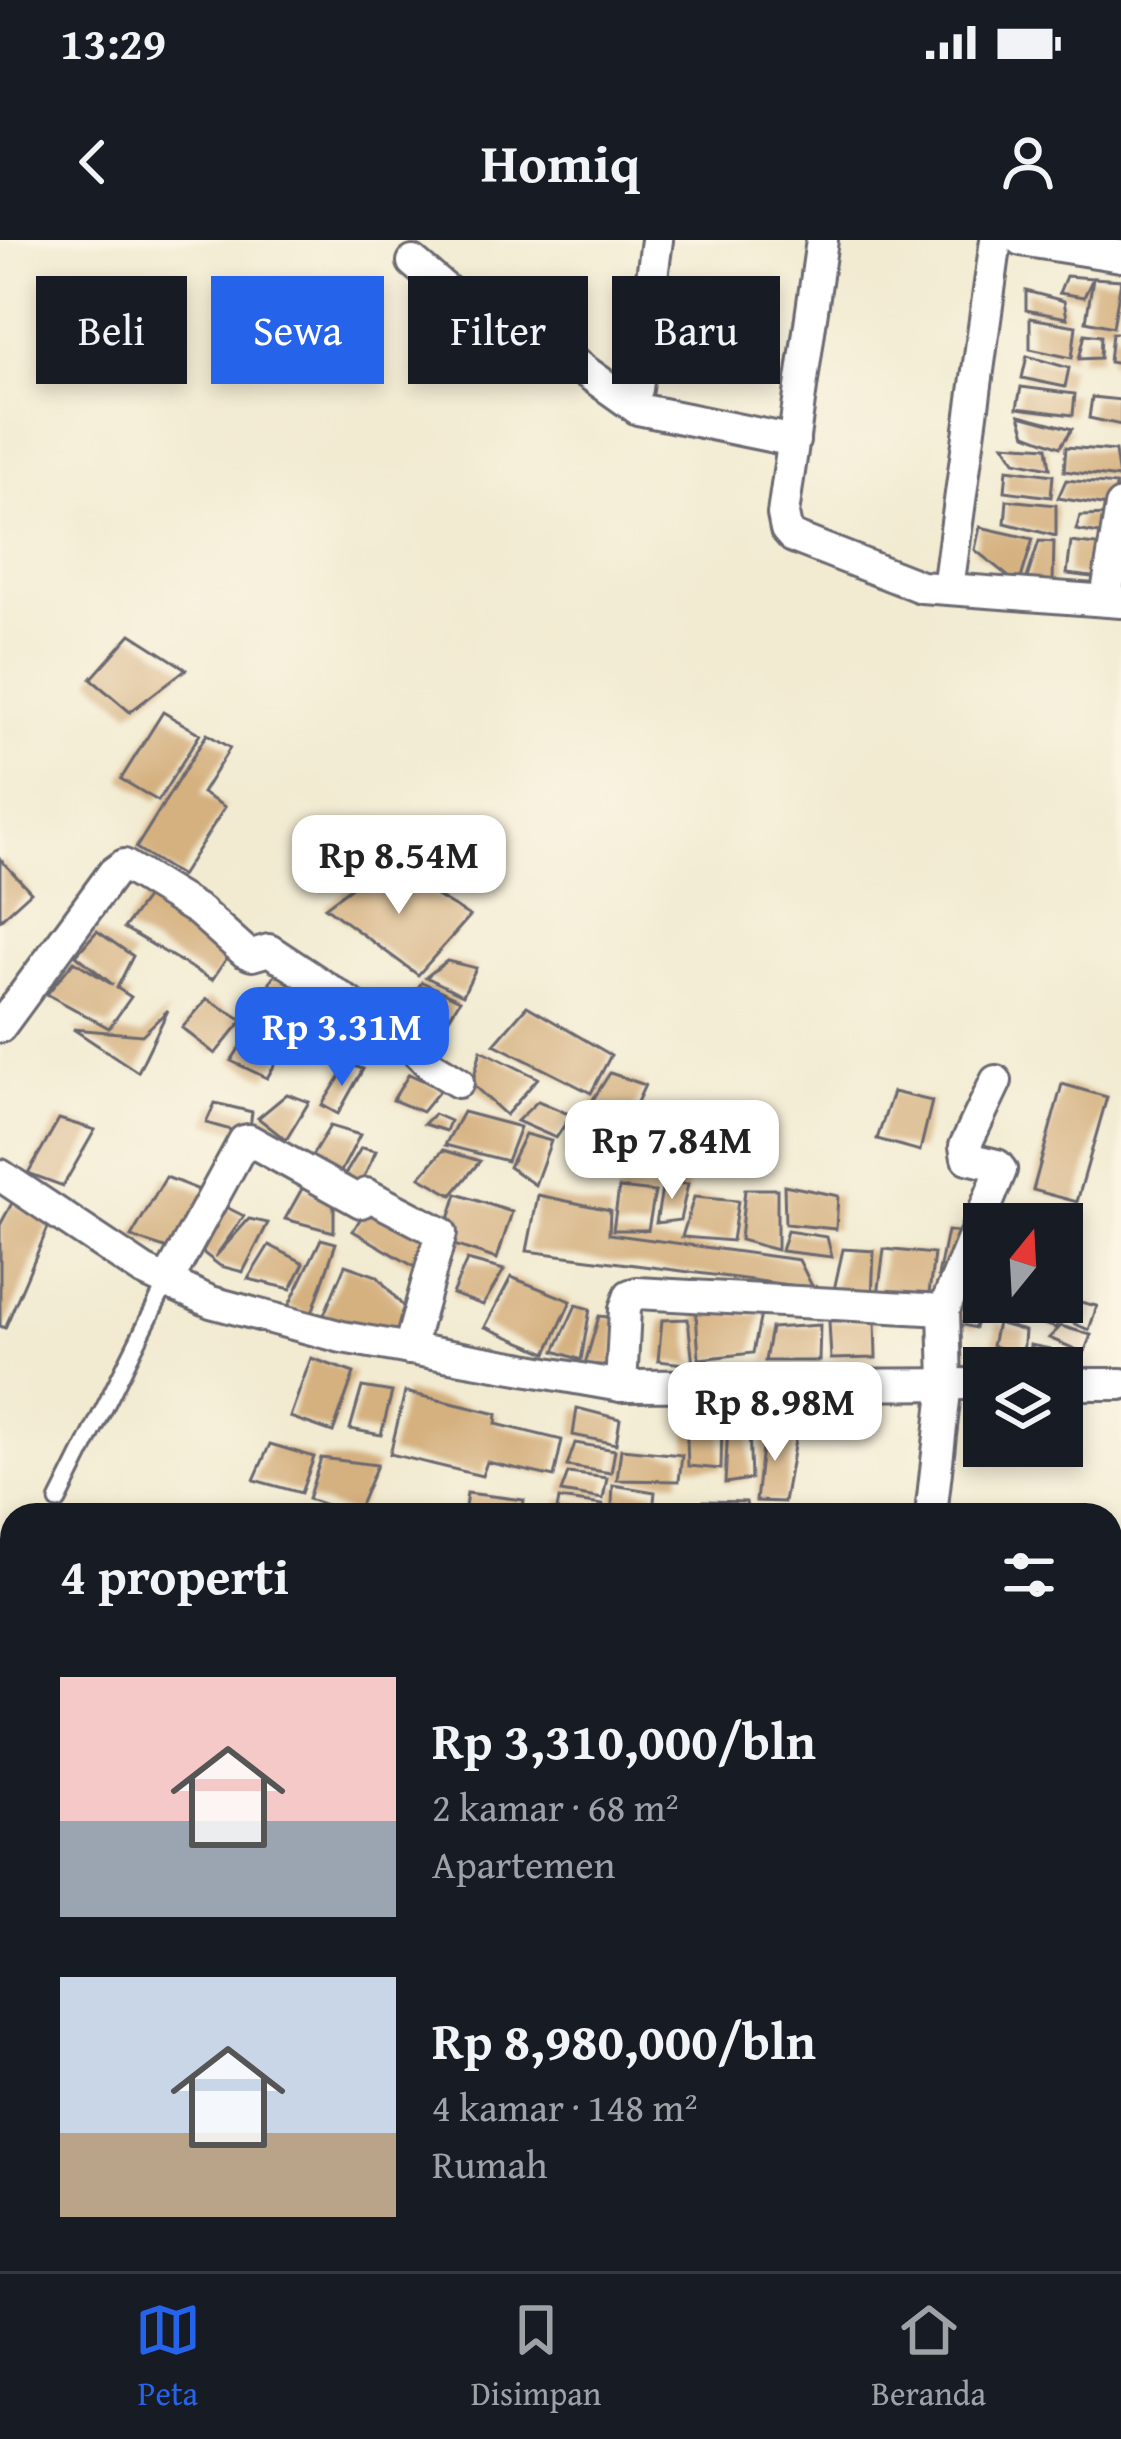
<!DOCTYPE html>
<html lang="id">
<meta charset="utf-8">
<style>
:root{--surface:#171b24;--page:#20242c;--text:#f1f3f6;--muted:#9ea1a6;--line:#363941;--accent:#2563eb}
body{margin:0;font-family:"Gentium Book Plus",serif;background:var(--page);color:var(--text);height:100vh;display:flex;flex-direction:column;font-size:45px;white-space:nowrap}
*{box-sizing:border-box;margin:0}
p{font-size:39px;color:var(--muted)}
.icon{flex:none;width:66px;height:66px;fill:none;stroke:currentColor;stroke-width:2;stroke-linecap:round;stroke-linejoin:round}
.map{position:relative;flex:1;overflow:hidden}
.details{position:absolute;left:0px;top:1263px;width:1122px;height:768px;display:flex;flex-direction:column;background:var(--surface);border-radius:36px 36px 0 0;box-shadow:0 6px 18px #0003}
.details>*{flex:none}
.hud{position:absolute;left:36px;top:36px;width:1050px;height:108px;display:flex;gap:24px}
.needle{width:78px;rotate:18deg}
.fabs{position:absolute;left:963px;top:963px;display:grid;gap:24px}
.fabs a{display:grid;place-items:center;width:120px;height:120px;border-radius:0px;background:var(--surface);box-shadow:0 6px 18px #0003;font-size:60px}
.price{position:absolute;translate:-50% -102px;padding:0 27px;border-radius:24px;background:#fff;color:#222;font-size:39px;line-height:78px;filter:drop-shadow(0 3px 6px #0008)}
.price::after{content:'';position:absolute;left:50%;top:72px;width:36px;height:27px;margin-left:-18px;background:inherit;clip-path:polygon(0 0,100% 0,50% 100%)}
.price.selected{background:var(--accent);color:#fff}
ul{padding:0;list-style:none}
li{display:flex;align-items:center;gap:36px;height:300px;padding:0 60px}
li span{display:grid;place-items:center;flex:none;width:336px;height:240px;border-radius:0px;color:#555}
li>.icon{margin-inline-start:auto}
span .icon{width:144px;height:144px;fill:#fffc;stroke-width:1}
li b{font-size:51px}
h2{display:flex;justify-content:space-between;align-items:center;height:144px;padding:0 60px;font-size:51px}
.chip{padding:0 42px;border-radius:0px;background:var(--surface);box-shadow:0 6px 18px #0003;font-size:42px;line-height:108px}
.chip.selected{background:var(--accent);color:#fff}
.status{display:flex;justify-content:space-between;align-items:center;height:84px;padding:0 60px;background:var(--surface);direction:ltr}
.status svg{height:33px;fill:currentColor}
header{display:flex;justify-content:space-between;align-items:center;height:156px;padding:0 60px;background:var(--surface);font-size:54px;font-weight:700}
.tab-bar{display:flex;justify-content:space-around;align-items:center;height:168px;border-top:3px solid var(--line);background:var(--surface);font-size:33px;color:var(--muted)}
.tab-bar a{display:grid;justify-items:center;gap:6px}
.tab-bar .selected{color:var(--accent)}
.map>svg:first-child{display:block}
.building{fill:#d5b180}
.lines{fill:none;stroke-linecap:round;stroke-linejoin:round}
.service-casing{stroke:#6b6870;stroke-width:21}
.minor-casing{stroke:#6b6870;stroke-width:36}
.service{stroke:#fff;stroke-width:15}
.minor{stroke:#fff;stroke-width:30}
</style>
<div class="status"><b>13:29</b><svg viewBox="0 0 49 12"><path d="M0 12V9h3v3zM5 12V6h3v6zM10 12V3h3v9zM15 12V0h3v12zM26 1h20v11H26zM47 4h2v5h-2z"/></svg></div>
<header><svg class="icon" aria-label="back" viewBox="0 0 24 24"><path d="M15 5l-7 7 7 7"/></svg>Homiq<svg class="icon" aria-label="person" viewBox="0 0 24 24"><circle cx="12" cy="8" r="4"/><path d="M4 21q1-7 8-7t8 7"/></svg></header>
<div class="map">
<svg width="1121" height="2031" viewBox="0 0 1121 2031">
<rect width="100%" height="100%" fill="#fcf5e5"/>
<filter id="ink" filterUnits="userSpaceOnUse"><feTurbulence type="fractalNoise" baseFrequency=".00833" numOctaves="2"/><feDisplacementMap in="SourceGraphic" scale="24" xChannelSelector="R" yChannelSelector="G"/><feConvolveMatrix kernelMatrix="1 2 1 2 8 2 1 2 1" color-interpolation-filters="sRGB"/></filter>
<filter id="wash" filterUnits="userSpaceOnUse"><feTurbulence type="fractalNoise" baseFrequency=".004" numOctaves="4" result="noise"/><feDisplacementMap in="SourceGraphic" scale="48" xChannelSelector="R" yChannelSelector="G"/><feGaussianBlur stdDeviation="2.7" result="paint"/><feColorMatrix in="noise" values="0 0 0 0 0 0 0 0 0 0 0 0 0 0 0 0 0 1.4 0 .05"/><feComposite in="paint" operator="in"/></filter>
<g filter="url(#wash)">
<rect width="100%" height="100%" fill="#f2ebd2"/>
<g id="blocks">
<g class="building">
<polygon points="1066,36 1093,38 1084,57 1059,53"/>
<polygon points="1093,38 1121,40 1113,87 1086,81"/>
<polygon points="1026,51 1064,61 1067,78 1026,70"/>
<polygon points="1030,78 1076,86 1072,118 1030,109"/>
<polygon points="1112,93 1121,93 1121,124 1109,122"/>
<polygon points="1085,94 1101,96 1100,118 1079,119"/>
<polygon points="1027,116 1069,128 1065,147 1022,138"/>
<polygon points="1021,147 1075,154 1073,175 1017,168"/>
<polygon points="1092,157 1121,160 1121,185 1089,178"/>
<polygon points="1020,175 1072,189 1060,207 1026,194"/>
<polygon points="1004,204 1047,207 1050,228 1015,221"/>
<polygon points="1066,207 1115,211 1119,238 1064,231"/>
<polygon points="1007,229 1053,235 1051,257 1005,251"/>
<polygon points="1066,240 1116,245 1114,267 1058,258"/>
<polygon points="1007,260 1056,265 1056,296 1005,283"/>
<polygon points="1113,275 1111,296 1076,290 1080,276"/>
<polygon points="980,287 1033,299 1019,345 975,310"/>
<polygon points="1039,301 1054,302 1053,343 1026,341"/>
<polygon points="1071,302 1103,306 1100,338 1067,334"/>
<polygon points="131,394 186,429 130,472 91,439"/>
<polygon points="163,472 200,494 158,561 121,539"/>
<polygon points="207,494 230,508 202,553 225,567 181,636 136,608"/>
<polygon points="423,580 461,611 432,647 389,621 408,593"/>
<polygon points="0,619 31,652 0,680"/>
<polygon points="382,624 470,676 418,735 325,667"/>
<polygon points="152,650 235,706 212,740 124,688"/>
<polygon points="97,691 133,716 117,748 131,757 109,788 47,754 74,721 113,745 76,715"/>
<polygon points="447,721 476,728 463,755 426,737"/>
<polygon points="280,727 325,754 306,792 256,764"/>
<polygon points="422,742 460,760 436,799 393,783"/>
<polygon points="207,759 243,780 215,814 182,788"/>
<polygon points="527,766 611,815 591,853 494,804"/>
<polygon points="168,770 138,832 73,789 142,795"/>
<polygon points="348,773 358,780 339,811 328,799"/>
<polygon points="261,775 293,794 267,838 231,821"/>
<polygon points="481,810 538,838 506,875 472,844"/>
<polygon points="348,824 363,829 338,874 322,865"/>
<polygon points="610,833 645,845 626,886 585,872"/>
<polygon points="409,834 441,849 422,872 393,860"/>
<polygon points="1062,844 1107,857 1077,962 1033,950"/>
<polygon points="893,852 932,861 920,911 877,899"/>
<polygon points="287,854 309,862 286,900 258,878"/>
<polygon points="538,861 571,875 556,898 517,881"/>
<polygon points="215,863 252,872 249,895 206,883"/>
<polygon points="463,872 520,887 507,921 445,905"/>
<polygon points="434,874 450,881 446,891 424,884"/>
<polygon points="59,879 95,890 63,946 28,933"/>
<polygon points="576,883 627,899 622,929 565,907"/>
<polygon points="330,886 360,895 335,943 306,926"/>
<polygon points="525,894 551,901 535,945 509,927"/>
<polygon points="361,908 376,911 358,950 340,943"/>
<polygon points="443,910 480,921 452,955 420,937"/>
<polygon points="166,937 212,955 177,1012 131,997"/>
<polygon points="663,943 688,944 680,980 656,983"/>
<polygon points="784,945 838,956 836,989 785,984"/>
<polygon points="303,947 334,960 334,992 285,979"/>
<polygon points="619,948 655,952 648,990 613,990"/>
<polygon points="745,949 777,949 777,1010 740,1000"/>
<polygon points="457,954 512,972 497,1019 442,1001"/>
<polygon points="538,955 610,970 609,994 799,1020 813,1048 527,1011"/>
<polygon points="694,957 738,961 732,1001 682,997"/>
<polygon points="371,961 437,999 420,1030 353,991"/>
<polygon points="216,962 244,976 215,1017 249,979 268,983 243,1032 220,1026 192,1004"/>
<polygon points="12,963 50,983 5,1088 0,1086 0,985"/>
<polygon points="787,991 827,997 832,1017 781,1011"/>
<polygon points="947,991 968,993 952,1037 938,1036"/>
<polygon points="321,999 336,1003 311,1076 288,1067"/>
<polygon points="983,1003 984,1046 971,1045"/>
<polygon points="269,1005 304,1023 291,1049 248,1039"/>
<polygon points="843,1009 874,1011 872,1059 832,1059"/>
<polygon points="884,1009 934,1014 928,1061 878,1055"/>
<polygon points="467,1020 504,1030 483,1065 452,1054"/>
<polygon points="345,1025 377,1036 413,1078 407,1102 323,1077"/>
<polygon points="511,1037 571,1061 547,1113 485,1087"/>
<polygon points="1062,1050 1069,1050 1056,1088 1033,1081 1039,1062 1062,1062"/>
<polygon points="958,1056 984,1058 975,1088 951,1082"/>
<polygon points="1072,1060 1097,1066 1089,1090 1064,1079"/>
<polygon points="993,1062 1033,1062 1028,1078 991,1072"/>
<polygon points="576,1065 590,1069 581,1120 555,1111"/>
<polygon points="696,1072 761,1074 753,1113 699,1119"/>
<polygon points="599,1076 618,1078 614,1126 585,1124"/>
<polygon points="688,1079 693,1125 658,1121 662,1080"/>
<polygon points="875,1080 876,1118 831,1119 829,1081"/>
<polygon points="997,1083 1025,1091 1023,1115 992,1106"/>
<polygon points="820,1085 819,1121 765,1121 771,1088"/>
<polygon points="1061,1086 1091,1095 1084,1113 1049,1098"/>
<polygon points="1030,1105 1050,1109 1045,1128 1027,1124"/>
<polygon points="987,1113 1017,1118 1015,1128 984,1128"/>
<polygon points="311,1118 354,1133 333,1192 290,1177"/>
<polygon points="362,1147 392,1152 381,1195 350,1189"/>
<polygon points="405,1152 497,1174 496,1184 562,1200 554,1237 487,1222 482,1236 390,1214"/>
<polygon points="577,1168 620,1179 616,1204 573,1195"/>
<polygon points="686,1178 722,1181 721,1229 688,1226"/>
<polygon points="728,1186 749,1188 751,1239 725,1243"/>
<polygon points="764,1189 797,1189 784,1262 756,1261"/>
<polygon points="575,1203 615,1210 611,1233 567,1226"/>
<polygon points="270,1204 314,1217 301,1253 254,1240"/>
<polygon points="621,1209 682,1215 679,1241 617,1240"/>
<polygon points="321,1218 377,1225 356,1275 308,1259"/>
<polygon points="568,1233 607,1238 603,1259 561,1252"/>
<polygon points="613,1245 655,1252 653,1272 612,1265"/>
<polygon points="467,1253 524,1260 522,1275 464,1275"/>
<polygon points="559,1259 603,1265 605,1275 556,1275"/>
<polygon points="704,1261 746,1262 748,1275 702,1275"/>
<polygon points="795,2019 801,2019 809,2031 770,2031"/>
</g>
</g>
</g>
<g filter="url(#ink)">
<use href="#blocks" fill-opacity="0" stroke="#6b6870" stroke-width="3"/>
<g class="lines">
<defs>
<polyline id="service" points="58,1261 167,1042"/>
<g id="minor">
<polyline points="822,0 783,274 786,289 793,297 921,347 1121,362"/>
<polyline points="1021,0 1121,16"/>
<polyline points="413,22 472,72 533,94 638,169 794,201"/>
<polyline points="637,149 657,0"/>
<polyline points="948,348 996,0"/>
<polyline points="1106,359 1121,266"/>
<polyline points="0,787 113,633 124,625 199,671 245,712 252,715 269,710 407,801 432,826 458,842"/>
<polyline points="0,935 144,1031 211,1062 342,1097 621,1146 984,1144"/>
<polyline points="167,1042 244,901 249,900 361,962 366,954 441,993 409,1109"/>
<polyline points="1062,1144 1121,1144"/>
<polyline points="621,1146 625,1069 630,1055 637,1053 944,1070"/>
<polyline points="931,1275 946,1143 944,1070 1001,930 997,925 967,918 965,906 996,841"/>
<polyline points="815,2019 821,2031"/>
</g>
</defs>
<use href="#service" class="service-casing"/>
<use href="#minor" class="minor-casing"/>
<use href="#service" class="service"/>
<use href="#minor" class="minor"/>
</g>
</g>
</svg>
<div class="fabs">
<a><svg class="needle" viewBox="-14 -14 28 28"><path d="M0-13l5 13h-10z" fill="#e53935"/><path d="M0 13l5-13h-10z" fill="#9ea1a6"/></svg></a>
<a><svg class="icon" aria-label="layers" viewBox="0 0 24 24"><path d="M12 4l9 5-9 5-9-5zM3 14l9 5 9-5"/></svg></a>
</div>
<b class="price" style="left:399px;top:677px">Rp 8.54M</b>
<b class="price selected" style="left:342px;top:849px">Rp 3.31M</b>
<b class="price" style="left:672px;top:962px">Rp 7.84M</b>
<b class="price" style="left:775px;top:1224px">Rp 8.98M</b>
<div class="hud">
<a class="chip">Beli</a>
<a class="chip selected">Sewa</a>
<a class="chip">Filter</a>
<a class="chip">Baru</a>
</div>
<section class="details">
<h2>4 properti<svg class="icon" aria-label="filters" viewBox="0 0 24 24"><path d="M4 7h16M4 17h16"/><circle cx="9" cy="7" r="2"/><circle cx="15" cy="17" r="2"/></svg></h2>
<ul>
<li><span style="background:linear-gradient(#f6c9c9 60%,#9aa5b1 0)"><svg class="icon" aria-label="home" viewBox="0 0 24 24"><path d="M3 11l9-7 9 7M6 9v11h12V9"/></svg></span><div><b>Rp 3,310,000/bln</b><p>2 kamar · 68 m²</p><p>Apartemen</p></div></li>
<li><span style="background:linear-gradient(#c9d6e8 65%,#b9a48a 0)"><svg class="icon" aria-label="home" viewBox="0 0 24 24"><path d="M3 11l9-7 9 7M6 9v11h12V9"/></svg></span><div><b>Rp 8,980,000/bln</b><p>4 kamar · 148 m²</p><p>Rumah</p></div></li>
</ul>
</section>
</div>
<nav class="tab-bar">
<a class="selected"><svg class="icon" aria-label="map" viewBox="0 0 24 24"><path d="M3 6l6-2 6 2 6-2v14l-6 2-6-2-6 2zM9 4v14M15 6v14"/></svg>Peta</a>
<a><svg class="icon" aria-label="saved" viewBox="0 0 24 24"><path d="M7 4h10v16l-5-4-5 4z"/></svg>Disimpan</a>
<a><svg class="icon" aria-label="home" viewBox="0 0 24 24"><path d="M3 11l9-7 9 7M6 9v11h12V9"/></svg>Beranda</a>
</nav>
